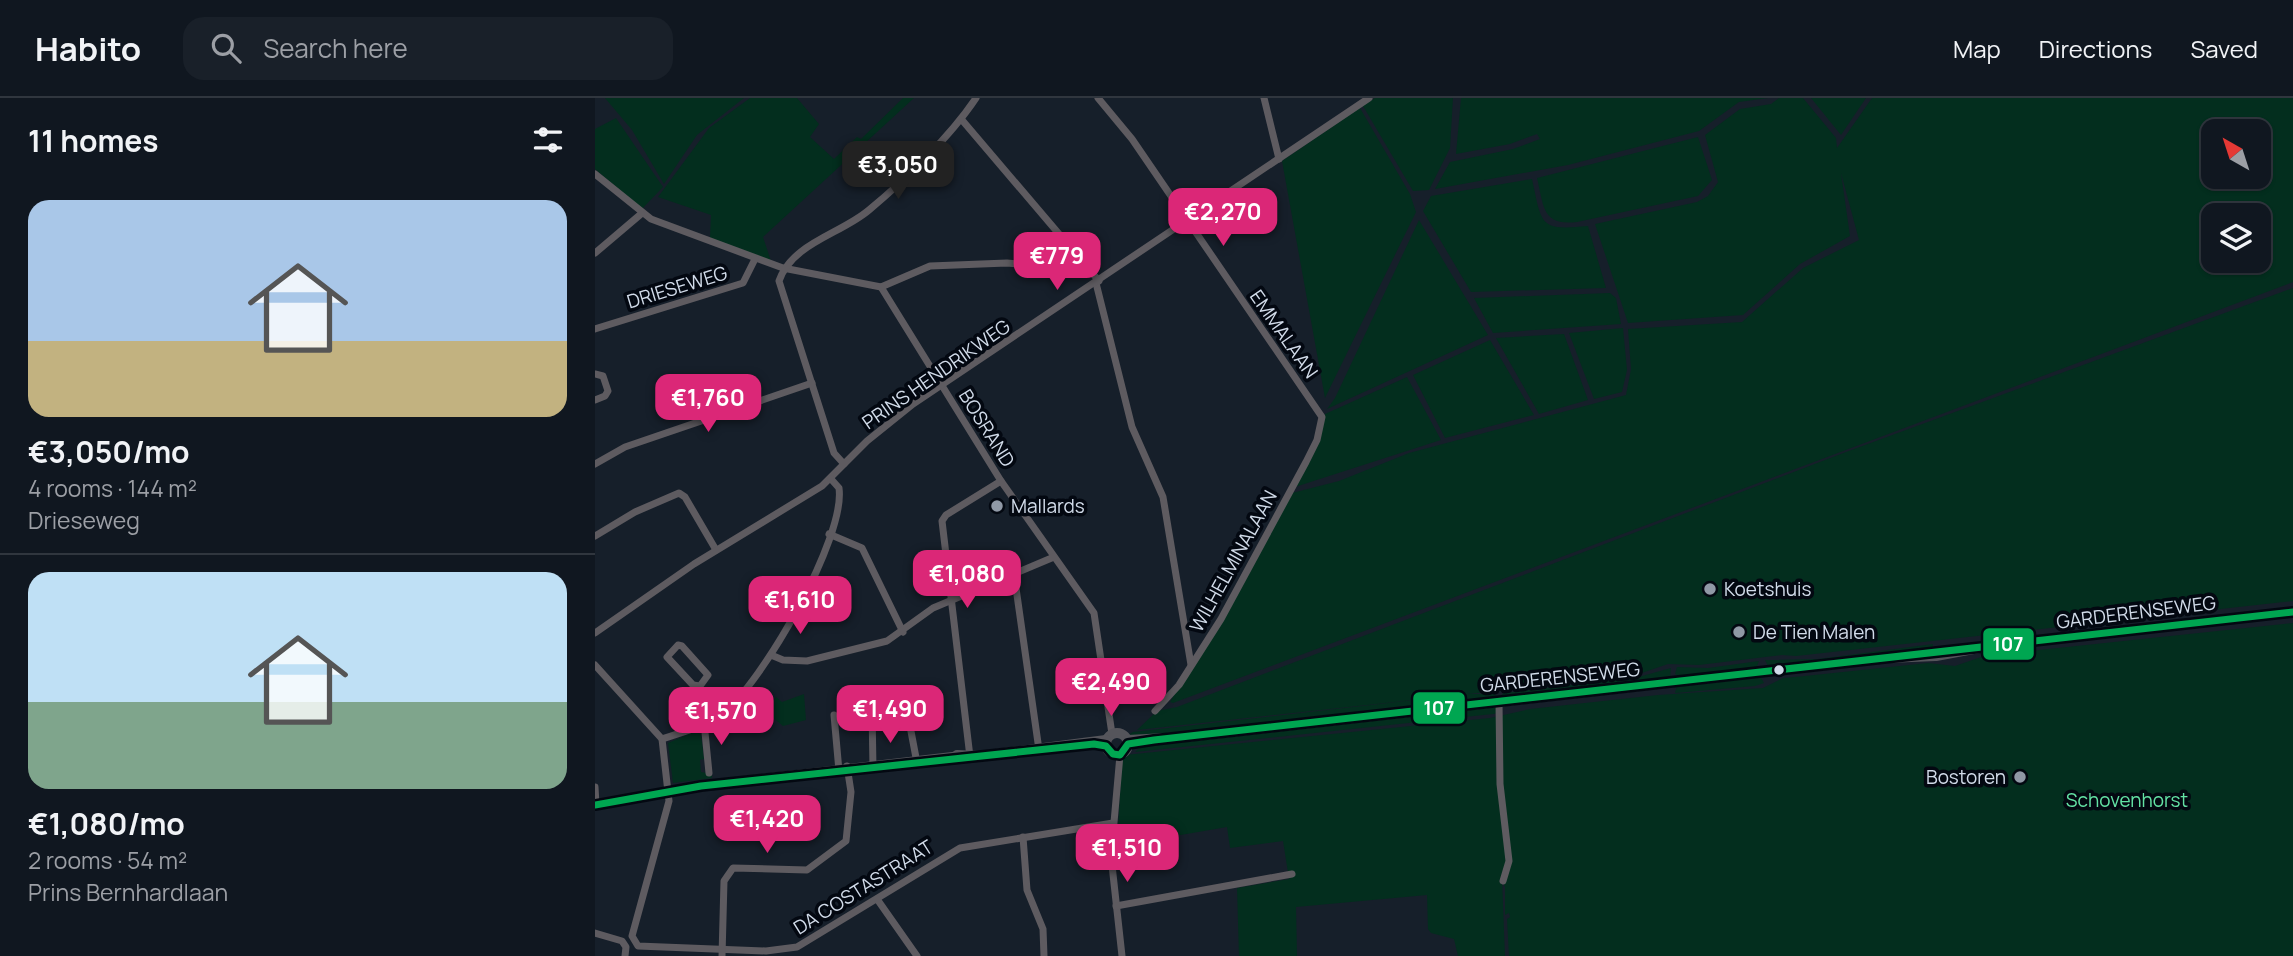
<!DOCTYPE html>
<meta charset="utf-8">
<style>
:root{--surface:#101720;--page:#192029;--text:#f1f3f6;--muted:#9c9fa5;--line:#30363e;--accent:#db2777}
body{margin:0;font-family:Manrope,sans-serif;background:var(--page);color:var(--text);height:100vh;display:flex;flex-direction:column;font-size:26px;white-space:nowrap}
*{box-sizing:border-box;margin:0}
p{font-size:23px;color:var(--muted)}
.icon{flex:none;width:38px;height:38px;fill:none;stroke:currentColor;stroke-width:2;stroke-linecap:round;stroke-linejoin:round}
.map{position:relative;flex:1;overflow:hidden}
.drawer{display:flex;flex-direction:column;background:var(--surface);width:595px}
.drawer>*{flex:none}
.needle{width:46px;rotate:321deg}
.buttons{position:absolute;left:1606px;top:21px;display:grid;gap:14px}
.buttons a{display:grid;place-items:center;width:70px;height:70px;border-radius:14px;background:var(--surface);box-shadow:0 2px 5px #0004,0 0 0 2px var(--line);font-size:35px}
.price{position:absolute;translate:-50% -60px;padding:0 16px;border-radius:14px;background:var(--accent);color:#fff;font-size:23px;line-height:46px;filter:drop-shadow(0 2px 4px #0008)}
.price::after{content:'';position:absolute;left:50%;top:42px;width:21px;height:16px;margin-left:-10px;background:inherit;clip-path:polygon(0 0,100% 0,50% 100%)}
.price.current{background:#222;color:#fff}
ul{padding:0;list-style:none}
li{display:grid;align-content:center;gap:14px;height:371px;padding:0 28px}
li+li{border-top:2px solid var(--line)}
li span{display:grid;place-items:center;height:217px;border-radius:21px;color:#555}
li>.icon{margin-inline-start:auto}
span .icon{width:126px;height:126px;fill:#fffc;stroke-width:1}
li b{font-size:30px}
h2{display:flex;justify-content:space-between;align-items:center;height:84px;padding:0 28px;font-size:30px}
header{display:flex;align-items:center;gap:42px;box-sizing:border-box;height:98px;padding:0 35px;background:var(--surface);border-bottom:2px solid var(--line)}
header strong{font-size:33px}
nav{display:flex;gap:38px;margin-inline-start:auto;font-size:24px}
.search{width:490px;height:63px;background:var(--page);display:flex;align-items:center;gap:18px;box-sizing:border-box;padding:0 24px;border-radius:21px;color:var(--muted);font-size:26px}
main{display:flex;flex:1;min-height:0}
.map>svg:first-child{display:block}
.green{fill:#032e1e;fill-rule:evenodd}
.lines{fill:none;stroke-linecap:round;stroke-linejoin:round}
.street{stroke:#5e5b60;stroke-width:7}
.secondary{stroke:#55555b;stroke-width:10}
.bus-1-casing{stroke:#030811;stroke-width:12}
.bus-1{stroke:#00a651;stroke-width:7}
.poi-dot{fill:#9099a6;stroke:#030811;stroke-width:2.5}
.bus-dot{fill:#d1dbe9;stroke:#030811;stroke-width:2.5}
.labels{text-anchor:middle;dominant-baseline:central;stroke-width:7;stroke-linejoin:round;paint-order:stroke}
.street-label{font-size:19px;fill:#d1dbe9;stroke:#030811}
.poi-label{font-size:19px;fill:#d1dbe9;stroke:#030811;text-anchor:start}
.park-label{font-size:19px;fill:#63e2a4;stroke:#030811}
.line-badge{stroke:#030811;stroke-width:2.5}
.badge-label{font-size:19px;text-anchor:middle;font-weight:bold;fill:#fff}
</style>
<header>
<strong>Habito</strong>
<div class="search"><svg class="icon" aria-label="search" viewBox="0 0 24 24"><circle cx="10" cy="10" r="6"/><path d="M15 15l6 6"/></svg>Search here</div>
<nav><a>Map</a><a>Directions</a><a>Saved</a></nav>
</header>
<main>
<section class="drawer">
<h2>11 homes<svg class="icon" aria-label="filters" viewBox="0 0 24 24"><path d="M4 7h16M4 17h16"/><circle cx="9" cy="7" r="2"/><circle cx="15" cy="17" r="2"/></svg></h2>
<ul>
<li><span style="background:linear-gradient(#a9c7e8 65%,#c2b280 0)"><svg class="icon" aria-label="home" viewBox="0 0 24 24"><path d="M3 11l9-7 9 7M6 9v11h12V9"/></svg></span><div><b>€3,050/mo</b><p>4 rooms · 144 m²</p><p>Drieseweg</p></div></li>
<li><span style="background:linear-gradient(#bfe0f5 60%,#7fa58c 0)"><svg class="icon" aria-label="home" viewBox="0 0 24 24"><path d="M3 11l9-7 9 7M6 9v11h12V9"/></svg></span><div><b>€1,080/mo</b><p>2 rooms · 54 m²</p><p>Prins Bernhardlaan</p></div></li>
</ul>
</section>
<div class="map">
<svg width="1698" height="858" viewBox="0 0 1698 858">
<rect width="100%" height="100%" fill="#161f2a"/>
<g class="green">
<polygon points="10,0 149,0 102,37 69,86 37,32"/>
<polygon points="155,0 202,0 224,26 215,39 239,61 262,39 266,41 308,0 319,0 168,139 176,163 115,140 116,117 63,99 114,30"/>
<polygon points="780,0 858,0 855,50 834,92 818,93 768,8"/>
<polygon points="866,0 1173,0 1144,4 1104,33 973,67 840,91 855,64 918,51 945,41 942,36 915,46 861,56"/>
<path d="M1184 0H1208L1241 40 1242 50 1277 0H1698V184L578 605 575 604 697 395 744 383 814 355 1031 297 1036 271 1033 231 1147 224 1208 170 1264 142 1246 75 1255 138 1205 166 1148 217 1033 225 1000 126 1102 104 1113 98 1123 84 1110 37 1145 11 1176 6ZM1619 33H1664V79H1619ZM1619 117H1664V163H1619Z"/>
<polygon points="1216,0 1271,0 1246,37"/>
<polygon points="765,10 815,96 821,114 730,300 687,63"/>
<polygon points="21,20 68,89 47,111 0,71 0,31"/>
<path d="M1103 39 1117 82 1103 98 982 124C947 128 949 109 942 80Z"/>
<path d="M937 81C947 127 944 133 993 128L1011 190 876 194 828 113 836 98Z"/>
<polygon points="824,122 893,237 732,311 740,300"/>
<polygon points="1698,190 1698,503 1201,558 1187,557 1104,567 1073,566 1038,578 542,632 562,613 582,609 1251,354"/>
<polygon points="1015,195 1021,200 1026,226 898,235 879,200"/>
<polygon points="1028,230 1032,272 1027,294 999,301 974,235"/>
<polygon points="969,236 993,302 944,316 901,240"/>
<polygon points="895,242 939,317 850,340 818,277"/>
<polygon points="812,279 846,342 700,389 724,343 730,316"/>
<polygon points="1698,525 1698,858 914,858 912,821 915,819 914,815 910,817 910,789 907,781 910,858 863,858 859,841 836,835 833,831 832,797 701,809 702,858 644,858 642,790 694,781 688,743 635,750 632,729 522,748 527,663 530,657 895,620 935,611 1063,597 1168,590 1188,580 1210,578 1333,565 1360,568 1389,558"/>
<polygon points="1338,546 1338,549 1174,570 1170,562 1223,561"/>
<polygon points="1164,563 1161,571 1084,578 1080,576 1082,569 1113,570"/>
<polygon points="1076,570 1075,581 905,601 908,595 1040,580"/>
<polygon points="1165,578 1169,585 1160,588 1080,595 1082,587"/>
<polygon points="209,596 211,622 188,628 170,613 181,599 187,604"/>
<polygon points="872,596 900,596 903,601 581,636 533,637 538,634"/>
<polygon points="901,607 904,615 898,616 540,654 547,647 599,640"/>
<polygon points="101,633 106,637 109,661 105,662 106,674 117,676 117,680 78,685 73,645"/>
</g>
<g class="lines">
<g class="street">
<polyline points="503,0 537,41 727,319 722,342 711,364 626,521 584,587 560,613"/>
<polyline points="669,0 684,61"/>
<polyline points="367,22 504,183"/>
<polyline points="0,76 56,121 188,170 286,189 406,383 499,515 517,636"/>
<polyline points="0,155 46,116"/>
<polyline points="501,185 537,329 568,399 596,567"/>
<polyline points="286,189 335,168 412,165 475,171 486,162"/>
<polyline points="0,231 148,185 160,161"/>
<polyline points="0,276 8,278 13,293 10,298 0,302"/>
<polyline points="0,366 30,349 217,285"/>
<path d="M249 366 239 355 184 183C197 145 246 136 274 112 310 82 355 39 381 0"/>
<polyline points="234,436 267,450 308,534"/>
<polyline points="0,438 40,414 84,395 90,399 121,452"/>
<polyline points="419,476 444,652"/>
<polyline points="0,535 99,466 227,388 272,343 318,306 774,0"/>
<polyline points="176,557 188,562 212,563 292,543 338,510 459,459"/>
<polyline points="0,567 67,641 74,703 37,838 43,848 171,853 202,849 365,750 518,725"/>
<polyline points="98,587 105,588 113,577 87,548 83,547 72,559 98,587 108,614 114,675"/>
<polyline points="904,604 905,686 914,763 908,783"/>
<polyline points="239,617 244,673"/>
<path d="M67 641C87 634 110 629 127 616 167 586 251 439 244 390L236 381"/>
<polyline points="525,657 516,758 527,858"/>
<polyline points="375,659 347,423 351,417 406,383"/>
<polyline points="278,670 277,611 311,607 322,665"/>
<polyline points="0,689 1,707"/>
<polyline points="428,739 432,792 448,831 449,858"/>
<polyline points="282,801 322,858"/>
<polyline points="521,808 697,776"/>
<polyline points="0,835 27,843 31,849 30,858"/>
<polyline points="127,858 129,783 138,770 212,772 251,743 256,694 252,668"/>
</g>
<g class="secondary">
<polyline points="1384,549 1698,514"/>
<circle cx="522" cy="646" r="11"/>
<polyline points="533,642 590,639 1292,560 1341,558 1389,549"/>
<polyline points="362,657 385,658 511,642"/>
<polyline points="0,707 106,688 366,658"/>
</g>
<defs>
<polyline id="bus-1" points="0,707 106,688 499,646 511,648 518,656 525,657 533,646 559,642 1698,514"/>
</defs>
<use href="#bus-1" class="bus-1-casing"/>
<use href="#bus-1" class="bus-1"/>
</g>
<g class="poi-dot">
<circle cx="402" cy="408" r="7"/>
<circle cx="1115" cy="491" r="7"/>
<circle cx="1144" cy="534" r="7"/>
<circle cx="1425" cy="679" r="7"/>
</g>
<circle class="bus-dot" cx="1184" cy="572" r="6"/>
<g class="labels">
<g class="street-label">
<text transform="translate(82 189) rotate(-17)">DRIESEWEG</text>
<text transform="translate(689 236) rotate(55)">EMMALAAN</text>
<text transform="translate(341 276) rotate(-35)">PRINS HENDRIKWEG</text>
<text transform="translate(392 330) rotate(58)">BOSRAND</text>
<text transform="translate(638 463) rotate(-61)">WILHELMINALAAN</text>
<text transform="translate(1541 514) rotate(-7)">GARDERENSEWEG</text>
<text transform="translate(965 579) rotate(-6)">GARDERENSEWEG</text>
<text transform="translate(268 789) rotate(-32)">DA COSTASTRAAT</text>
</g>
<g class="poi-label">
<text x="416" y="408">Mallards</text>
<text x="1129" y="491">Koetshuis</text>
<text x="1158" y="534">De Tien Malen</text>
<text x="1411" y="679" text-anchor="end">Bostoren</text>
</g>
<g class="park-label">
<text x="1532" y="702">Schovenhorst</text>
</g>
</g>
<g class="line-badge">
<rect x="1387" y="529" width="53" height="34" rx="7" fill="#00a651"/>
<rect x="817" y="593" width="54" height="34" rx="7" fill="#00a651"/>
</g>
<g class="badge-label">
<text x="1413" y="553">107</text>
<text x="844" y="617">107</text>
</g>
</svg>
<div class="buttons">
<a><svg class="needle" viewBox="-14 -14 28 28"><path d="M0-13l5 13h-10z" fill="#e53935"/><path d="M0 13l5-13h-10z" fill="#9c9fa5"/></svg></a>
<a><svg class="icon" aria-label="layers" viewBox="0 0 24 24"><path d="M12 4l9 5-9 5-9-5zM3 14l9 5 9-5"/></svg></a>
</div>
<b class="price current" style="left:303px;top:103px">€3,050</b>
<b class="price" style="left:628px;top:150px">€2,270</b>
<b class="price" style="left:462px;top:194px">€779</b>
<b class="price" style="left:113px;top:336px">€1,760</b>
<b class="price" style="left:372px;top:512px">€1,080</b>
<b class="price" style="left:205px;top:538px">€1,610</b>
<b class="price" style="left:516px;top:620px">€2,490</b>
<b class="price" style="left:295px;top:647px">€1,490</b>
<b class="price" style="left:126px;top:649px">€1,570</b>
<b class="price" style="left:172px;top:757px">€1,420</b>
<b class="price" style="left:532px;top:786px">€1,510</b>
</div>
</main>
